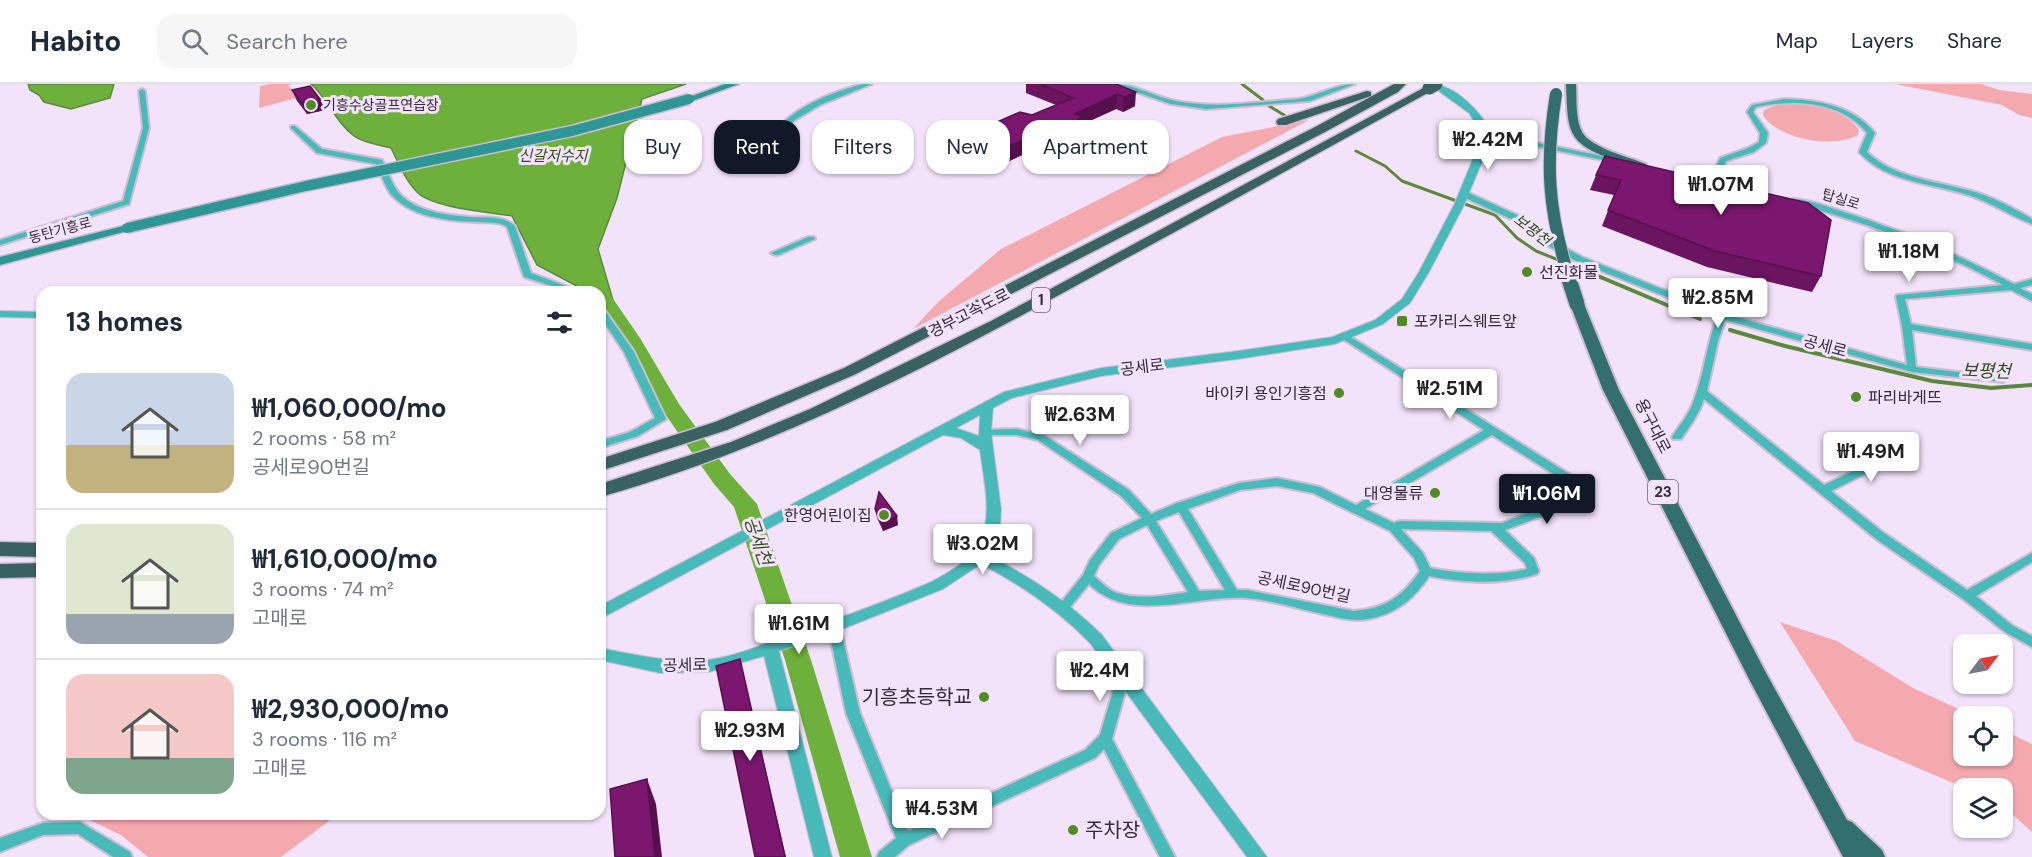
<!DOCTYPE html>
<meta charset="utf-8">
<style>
:root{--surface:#fff;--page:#f6f6f7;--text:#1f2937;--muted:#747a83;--line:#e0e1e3;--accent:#111827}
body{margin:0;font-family:"DM Sans","Noto Sans KR",sans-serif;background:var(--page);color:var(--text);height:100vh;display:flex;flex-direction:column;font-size:22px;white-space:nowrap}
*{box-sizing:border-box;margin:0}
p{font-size:20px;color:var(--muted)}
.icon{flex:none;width:33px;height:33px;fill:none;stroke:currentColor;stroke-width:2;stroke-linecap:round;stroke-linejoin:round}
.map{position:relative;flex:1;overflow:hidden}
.sheet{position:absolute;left:36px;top:202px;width:570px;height:534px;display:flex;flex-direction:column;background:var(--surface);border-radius:18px;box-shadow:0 2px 4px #0004}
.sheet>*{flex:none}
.hud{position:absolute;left:624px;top:36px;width:570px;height:54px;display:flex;gap:12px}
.needle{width:39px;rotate:58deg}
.controls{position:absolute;left:1953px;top:550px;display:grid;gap:12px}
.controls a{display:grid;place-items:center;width:60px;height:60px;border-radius:12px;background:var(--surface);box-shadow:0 2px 4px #0004;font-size:30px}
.price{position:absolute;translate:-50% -51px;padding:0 14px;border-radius:6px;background:#fff;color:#222;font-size:20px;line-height:39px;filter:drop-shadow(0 2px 3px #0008)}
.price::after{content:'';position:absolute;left:50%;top:36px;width:18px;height:14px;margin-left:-9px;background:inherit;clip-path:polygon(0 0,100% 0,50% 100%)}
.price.current{background:var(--accent);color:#fff}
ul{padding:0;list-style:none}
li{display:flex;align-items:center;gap:18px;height:150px;padding:0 30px}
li+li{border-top:2px solid var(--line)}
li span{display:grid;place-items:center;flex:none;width:168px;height:120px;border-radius:18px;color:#555}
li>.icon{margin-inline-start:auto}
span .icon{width:72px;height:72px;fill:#fffc;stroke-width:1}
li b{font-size:26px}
h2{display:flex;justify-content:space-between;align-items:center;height:72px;padding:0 30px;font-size:26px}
.chip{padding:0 21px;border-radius:18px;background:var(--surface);box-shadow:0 2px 4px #0004;font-size:21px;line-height:54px}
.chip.current{background:var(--accent);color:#fff}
header{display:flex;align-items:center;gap:36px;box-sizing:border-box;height:84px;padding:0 30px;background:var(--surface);border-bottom:2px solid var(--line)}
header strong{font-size:28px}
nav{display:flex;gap:33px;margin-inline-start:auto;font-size:21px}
.search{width:420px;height:54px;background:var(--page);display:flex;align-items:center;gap:15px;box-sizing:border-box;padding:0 21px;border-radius:18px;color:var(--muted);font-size:22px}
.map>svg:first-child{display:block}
.green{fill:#f4a9af}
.water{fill:#6db13c;stroke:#5c883b;stroke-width:1.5}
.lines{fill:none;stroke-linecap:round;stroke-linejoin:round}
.stream-far1{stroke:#5c883b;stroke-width:3}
.stream{stroke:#5c883b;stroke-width:4}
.river{fill:#6db13c;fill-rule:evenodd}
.minor-casing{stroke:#cdbed3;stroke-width:4}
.tertiary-casing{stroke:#cdbed3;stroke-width:2}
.secondary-casing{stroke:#cdbed3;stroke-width:3}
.trunk-casing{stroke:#cdbed3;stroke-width:4}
.motorway-casing{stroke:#cdbed3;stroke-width:3}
.minor{fill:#48bab9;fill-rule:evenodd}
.tertiary{fill:#48bab9;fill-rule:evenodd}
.secondary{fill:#2f9696;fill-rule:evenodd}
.trunk{fill:#326f6e;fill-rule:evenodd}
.motorway{fill:#3a6262;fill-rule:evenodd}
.secondary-bridge-casing{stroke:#cdbed3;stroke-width:13;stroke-linecap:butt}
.trunk-bridge-far1-casing{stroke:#cdbed3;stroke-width:14;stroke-linecap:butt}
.trunk-bridge-casing{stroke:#cdbed3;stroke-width:18;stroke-linecap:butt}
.motorway-bridge-casing{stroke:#cdbed3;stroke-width:15;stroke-linecap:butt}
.secondary-bridge{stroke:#2f9696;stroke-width:10}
.trunk-bridge-far1{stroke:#326f6e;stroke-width:12}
.trunk-bridge{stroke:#326f6e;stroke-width:15}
.motorway-bridge{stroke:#3a6262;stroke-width:13}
.wall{fill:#6b145f}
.shaded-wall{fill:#57104e}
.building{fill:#7c176f;stroke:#57104e;stroke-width:1.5}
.poi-dot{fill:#528a26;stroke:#f3e3fa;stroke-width:2}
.labels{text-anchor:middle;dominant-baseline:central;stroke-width:6;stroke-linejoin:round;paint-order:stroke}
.far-poi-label{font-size:14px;fill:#342a39;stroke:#f3e3fa;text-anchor:start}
.far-street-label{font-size:14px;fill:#342a39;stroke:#f3e3fa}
.far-water-label{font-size:15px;font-style:italic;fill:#304c1e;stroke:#f3e3fa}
.shield{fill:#f3e3fa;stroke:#6d6273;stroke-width:1.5}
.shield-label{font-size:15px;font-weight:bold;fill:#342a39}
.poi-label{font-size:16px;fill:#342a39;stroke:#f3e3fa;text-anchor:start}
.street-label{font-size:16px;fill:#342a39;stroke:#f3e3fa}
.water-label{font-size:18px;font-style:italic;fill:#304c1e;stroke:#f3e3fa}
.near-poi-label{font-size:20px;fill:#342a39;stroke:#f3e3fa;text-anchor:end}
</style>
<header>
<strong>Habito</strong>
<div class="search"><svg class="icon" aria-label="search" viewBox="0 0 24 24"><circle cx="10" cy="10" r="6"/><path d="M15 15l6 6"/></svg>Search here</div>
<nav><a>Map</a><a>Layers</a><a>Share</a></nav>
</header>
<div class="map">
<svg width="2032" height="773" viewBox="0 0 2032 773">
<rect width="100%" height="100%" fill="#f3e3fa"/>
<g class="green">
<polygon points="270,0 292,0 288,2 300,13 259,24 260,2"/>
<polygon points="1895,0 1981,0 1999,6 2032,10 2032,34 2019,31 2002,21"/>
<path d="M1779 20C1805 19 1843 23 1859 46L1858 51C1834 65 1777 55 1763 31L1764 26Z"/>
<polygon points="1309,36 913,245 938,218 1001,165 1222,53"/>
<polygon points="1780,538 1837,557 1913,604 1976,633 1964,633 1964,672 2002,672 2003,646 2032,660 2032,748 2003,722 2002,705 1967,705 1855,657"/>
<polygon points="79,731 79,730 337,731 281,773 148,773 121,751"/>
</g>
<g class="water">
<polygon points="28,0 114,0 110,14 71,25 44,18 39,11 30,6"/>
<path d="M311 0H686L642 15 617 114 598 165 615 223 600 215V208H588L537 181 512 132C489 128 432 124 417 108 405 96 398 78 391 64 380 61 363 59 354 52 337 40 328 15 311 0Z"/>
</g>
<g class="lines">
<g class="stream-far1">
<polyline points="1242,0 1263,16"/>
<polyline points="1269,22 1284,31"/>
<polyline points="1356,67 1385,82 1402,97 1495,131 1517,154 1536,167 1561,177"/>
<polyline points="1568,180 1602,194"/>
</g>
<g class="stream">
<polyline points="1598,192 1700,235"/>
<polyline points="1730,246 1785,262 1932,297 1991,304 2032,301"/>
</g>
<polygon class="river" points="600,204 607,206 640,254 679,320 730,390 757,420 811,576 872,773 840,773 785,576 734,423 714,400 663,327 600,224 600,208 592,208"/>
<defs>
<g id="minor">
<path d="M862 0H872L820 21 795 36 779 53 769 76H763L762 74C765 67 768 59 772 52 791 23 831 9 862 0Z"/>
<path d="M1113 0C1135 0 1154 13 1176 17 1216 25 1258 18 1298 15 1317 12 1336 0 1355 0L1310 17 1206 25 1171 20Z"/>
<polygon points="142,5 145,7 149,44 129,120 0,161 0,156 123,117 143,44 139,7"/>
<path d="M1784 15C1818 16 1852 21 1875 49L1867 68C1896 96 1941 97 1978 109 1997 115 2015 125 2032 135V140C2012 133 1994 120 1974 113 1936 99 1887 100 1859 68L1867 49C1841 17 1795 15 1756 23L1753 28 1768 49 1766 59 1754 68 1726 77 1718 98 1711 100 1710 98 1720 74 1748 64 1759 58 1760 49 1747 28 1752 21Z"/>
<path d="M291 42H295L322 65 382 76C389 88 392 104 403 113 420 128 448 131 470 133 485 134 503 131 515 142L531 189 582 208H571L524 193 507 143C498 137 487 139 476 138 448 137 409 133 390 109 384 100 381 89 376 80L317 69 291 44Z"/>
<polygon points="1488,49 1617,75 1621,77 1617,79 1486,52 1484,51"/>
<path d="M1461 108H1467L1517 131 1549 155 1582 173 1725 230 1907 281 1902 242 1896 213 1897 211 2003 201C1936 165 1867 138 1793 119V115C1807 115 1825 122 1838 126 1899 145 1958 170 2014 200L2032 195V201L2020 204 2032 210V217L2011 206 1905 215 1911 240 2032 260V266L1912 246 1916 283 2000 293 2003 294 2005 296 2003 298 1912 288 1725 236 1718 257 1707 307 1824 401 1901 364H1909L1910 366 1909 368 1831 407 1884 449 1967 506 2032 469V478L1976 512 2013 542 2032 552V563L2005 548 1963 515 1876 455 1704 315C1699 330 1690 342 1681 355H1673L1672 353C1679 342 1687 333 1692 321 1704 293 1706 262 1717 233L1576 177 1543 159 1511 135 1461 112Z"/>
<polygon points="808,153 814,153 815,155 778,171 775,171 771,169"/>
<polygon points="600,223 603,224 634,268 666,335 638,352 600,364 600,357 630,348 655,334 624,268 600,232"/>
<path d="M1346 250 1574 393 1578 401C1574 414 1563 416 1551 419L1545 431 1505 446 1534 474 1539 487 1537 490C1503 501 1463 499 1429 492 1414 515 1396 530 1368 535 1354 538 1341 534 1327 531 1303 526 1271 516 1247 514 1195 510 1131 541 1089 500L1067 527 1063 529 1059 527 1057 524 1059 521 1083 491 1090 476 1111 449 1142 434 1121 412 1038 356 1017 351H985L980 348 981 346 1017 345 1045 352 1129 406 1151 430 1177 419 1239 399 1277 394 1320 403 1356 421 1484 346 1343 255 1341 253 1343 251ZM1492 351 1566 398 1568 401C1564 411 1552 411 1543 413L1537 425 1502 439 1399 437 1394 439 1365 425ZM1277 402 1313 409 1390 447 1414 474 1420 487C1402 513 1386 524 1354 527L1247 506H1237L1188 425 1240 406ZM1179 428 1225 506 1199 507 1156 437ZM1147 441 1188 508C1165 512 1140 516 1117 509 1108 506 1101 498 1094 492L1099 481 1119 455ZM1401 445 1491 447 1525 479 1527 485C1497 492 1460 490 1430 484L1423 469Z"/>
<polygon points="834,537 838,539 840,542 860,629 908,747 1085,666 1100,651 1117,594 1119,590 1123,589 1127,590 1129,594 1112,655 1175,773 1160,773 1104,665 1095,674 909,761 895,773 877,773 879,768 896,754 846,629 828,542 830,539"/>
<polygon points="80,738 130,768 132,773 113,773 78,750 43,751 0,768 0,754 43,739"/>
</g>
<g id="tertiary">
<path d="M1429 0C1456 0 1481 28 1493 51L1464 121 1429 188 1410 219 1383 240 1335 260 1238 275 1101 292 1012 314 993 324 991 348 1001 425 1000 446 988 471C1030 493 1068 517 1102 551L1267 773H1247L1090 559C1058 526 1021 501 981 480L943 505 840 546 779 567 832 773H814L764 572 709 588 660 589 600 576V564C636 571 670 579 708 576 733 573 758 562 782 554 832 537 883 519 931 498 941 493 970 476 975 467 995 437 984 399 980 366L961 354 943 351 600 535V522L1004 308 1101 284 1238 267 1332 253 1375 236 1402 215 1419 188 1454 121 1483 51 1469 29ZM980 331 979 352 956 344Z"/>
<polygon points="0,227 42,228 42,234 0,233"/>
</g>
<g id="secondary">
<polygon points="725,0 739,0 692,17 684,15"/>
<polygon points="127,141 133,144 131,146 0,181 0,173"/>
</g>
<g id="trunk">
<path d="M1566 0H1576C1577 15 1575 34 1582 48 1591 64 1629 73 1646 80V84C1636 86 1624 79 1614 76 1566 59 1568 47 1566 0Z"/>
<polygon points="1577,216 1584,220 1619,306 1765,587 1847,736 1852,738 1882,766 1885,773 1843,773 1748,593 1603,306 1570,220"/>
</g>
<g id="motorway">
<polygon points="1394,0 1406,0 1398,8 1325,48 856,290 727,346 600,387 600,375 715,338 844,284 1317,42"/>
<path d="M1429 1 1435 4 1433 6C1322 67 1212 128 1101 188 940 277 778 363 600 413V400L731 358 810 325 991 237Z"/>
<polygon points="1367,7 1371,8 1371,12 1286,41 1278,41 1276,38 1278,35"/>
<polygon points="0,458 42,459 42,473 0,472"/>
<polygon points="42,479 42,493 0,494 0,480"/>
</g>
</defs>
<use href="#minor" class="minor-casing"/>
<use href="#tertiary" class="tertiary-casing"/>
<use href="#secondary" class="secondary-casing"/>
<use href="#trunk" class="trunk-casing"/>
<use href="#motorway" class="motorway-casing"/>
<use href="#minor" class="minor"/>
<use href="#tertiary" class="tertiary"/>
<use href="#secondary" class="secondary"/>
<use href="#trunk" class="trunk"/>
<use href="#motorway" class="motorway"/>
<defs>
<polyline id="secondary-bridge" points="127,144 306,102 572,47 689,15"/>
<path id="trunk-bridge-far1" d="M1556 10C1545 79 1548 126 1569 194"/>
<polyline id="trunk-bridge" points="1568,192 1577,220"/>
<polyline id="motorway-bridge" points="1429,4 1436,0"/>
</defs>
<use href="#secondary-bridge" class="secondary-bridge-casing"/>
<use href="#trunk-bridge-far1" class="trunk-bridge-far1-casing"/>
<use href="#trunk-bridge" class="trunk-bridge-casing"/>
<use href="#motorway-bridge" class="motorway-bridge-casing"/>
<use href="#secondary-bridge" class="secondary-bridge"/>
<use href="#trunk-bridge-far1" class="trunk-bridge-far1"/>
<use href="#trunk-bridge" class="trunk-bridge"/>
<use href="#motorway-bridge" class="motorway-bridge"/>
</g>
<g class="wall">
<polygon points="1026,0 1116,0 1135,22 1123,28 1116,25 1083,40 1083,48 1066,56 1061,53 992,85 969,74 969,69 965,67 965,52 1032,31 1056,21 1026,9"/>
<polygon points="292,6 320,15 325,26 307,30 297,17"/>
<polygon points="1605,72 1821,192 1812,208 1707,183 1602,142 1614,111 1590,106 1596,91"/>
<polygon points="875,425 898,441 883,447 877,434"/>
</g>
<g class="shaded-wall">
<polygon points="1136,8 1135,22 1123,28 1124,13"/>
<polygon points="1117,10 1116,25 1083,40 1083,48 1066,56 1067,41 1075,30"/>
<polygon points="320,15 325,26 307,30 302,19"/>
<polygon points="1061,38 1061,53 992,85 992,70"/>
<polygon points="897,432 898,441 883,447 882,439"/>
<polygon points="740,575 746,601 786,773 785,773"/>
<polygon points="647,695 656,720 662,773 655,773"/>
</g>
<g class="building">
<polygon points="1040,0 1116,0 1136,8 1124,13 1117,10 1075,30 1083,33 1067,41 1061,38 992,70 968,59 974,57 965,52 1020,28 1032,31 1073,14"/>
<polygon points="310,2 320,15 302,19 292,6"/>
<polygon points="1605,72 1808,119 1831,136 1821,192 1715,167 1608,126 1621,96 1596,91"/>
<polygon points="879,408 897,432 882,439 875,425"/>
<polygon points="740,575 785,773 755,773 716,582"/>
<polygon points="647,695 655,773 615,773 610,705"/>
</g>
<g class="poi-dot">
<circle cx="311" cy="21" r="6"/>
<circle cx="1527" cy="188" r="6"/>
<rect x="1396" y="231" width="12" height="12" rx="3"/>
<circle cx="1339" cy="309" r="6"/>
<circle cx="1856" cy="313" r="6"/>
<circle cx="1435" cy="409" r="6"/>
<circle cx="884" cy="431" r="6"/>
<circle cx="984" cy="613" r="6"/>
<circle cx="1073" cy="746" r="6"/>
</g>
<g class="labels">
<g class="far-poi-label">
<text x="323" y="21">기흥수상골프연습장</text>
</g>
<g class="far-street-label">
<text transform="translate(1841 115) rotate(17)">탑실로</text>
<text transform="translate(60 146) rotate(-15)">동탄기흥로</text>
</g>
<g class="far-water-label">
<text x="553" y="72">신갈저수지</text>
<text transform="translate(1532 146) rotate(37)">보평천</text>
</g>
<g class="shield">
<rect x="1032" y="204" width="18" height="24" rx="4.5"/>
<rect x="1648" y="396" width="30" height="24" rx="4.5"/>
</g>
<g class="shield-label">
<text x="1041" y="216">1</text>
<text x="1663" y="408">23</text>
</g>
<g class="poi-label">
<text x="1539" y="188">선진화물</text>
<text x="1414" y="237">포카리스웨트앞</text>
<text x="1327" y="309" text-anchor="end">바이키 용인기흥점</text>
<text x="1868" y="313">파리바게뜨</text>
<text x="1423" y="409" text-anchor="end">대영물류</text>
<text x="872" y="431" text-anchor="end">한영어린이집</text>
</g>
<g class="street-label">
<text transform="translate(969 229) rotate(-27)">경부고속도로</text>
<text transform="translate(1825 262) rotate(15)">공세로</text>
<text transform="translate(1142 283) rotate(-7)">공세로</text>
<text transform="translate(1653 342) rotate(63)">용구대로</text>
<text transform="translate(1304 503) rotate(12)">공세로90번길</text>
<text transform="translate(685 581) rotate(-1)">공세로</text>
</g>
<g class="water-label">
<text transform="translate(1986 287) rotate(2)">보평천</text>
<text transform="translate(758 457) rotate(71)">공세천</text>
</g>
<g class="near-poi-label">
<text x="972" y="613">기흥초등학교</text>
<text x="1085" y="746" text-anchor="start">주차장</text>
</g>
</g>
</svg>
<div class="controls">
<a><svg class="needle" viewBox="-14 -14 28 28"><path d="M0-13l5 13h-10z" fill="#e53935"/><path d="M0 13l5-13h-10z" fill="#747a83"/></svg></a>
<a><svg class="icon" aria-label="locate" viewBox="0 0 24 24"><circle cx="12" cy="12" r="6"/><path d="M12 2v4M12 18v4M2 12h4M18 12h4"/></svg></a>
<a><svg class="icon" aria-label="layers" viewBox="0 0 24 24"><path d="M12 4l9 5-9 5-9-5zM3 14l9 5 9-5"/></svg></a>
</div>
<b class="price" style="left:1488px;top:87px">₩2.42M</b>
<b class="price" style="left:1721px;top:132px">₩1.07M</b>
<b class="price" style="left:1909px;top:199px">₩1.18M</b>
<b class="price" style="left:1718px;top:245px">₩2.85M</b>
<b class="price" style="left:1450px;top:336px">₩2.51M</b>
<b class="price" style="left:1080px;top:362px">₩2.63M</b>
<b class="price" style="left:1871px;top:399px">₩1.49M</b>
<b class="price current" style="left:1547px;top:441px">₩1.06M</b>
<b class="price" style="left:983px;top:491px">₩3.02M</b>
<b class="price" style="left:799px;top:571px">₩1.61M</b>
<b class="price" style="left:1100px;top:618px">₩2.4M</b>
<b class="price" style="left:750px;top:678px">₩2.93M</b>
<b class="price" style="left:942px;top:756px">₩4.53M</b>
<div class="hud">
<a class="chip">Buy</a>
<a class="chip current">Rent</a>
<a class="chip">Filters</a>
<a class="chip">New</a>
<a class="chip">Apartment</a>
</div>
<section class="sheet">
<h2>13 homes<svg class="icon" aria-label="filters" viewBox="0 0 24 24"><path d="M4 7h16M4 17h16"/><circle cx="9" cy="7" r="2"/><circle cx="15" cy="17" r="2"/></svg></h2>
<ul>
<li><span style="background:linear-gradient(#c9d6e8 60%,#c2b280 0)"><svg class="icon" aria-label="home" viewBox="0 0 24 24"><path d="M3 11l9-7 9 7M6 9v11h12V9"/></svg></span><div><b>₩1,060,000/mo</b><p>2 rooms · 58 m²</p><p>공세로90번길</p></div></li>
<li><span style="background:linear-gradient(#dfe7d0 75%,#9aa5b1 0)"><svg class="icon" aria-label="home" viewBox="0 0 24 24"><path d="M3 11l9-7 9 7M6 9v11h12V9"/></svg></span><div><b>₩1,610,000/mo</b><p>3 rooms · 74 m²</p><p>고매로</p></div></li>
<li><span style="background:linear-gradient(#f6c9c9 70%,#7fa58c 0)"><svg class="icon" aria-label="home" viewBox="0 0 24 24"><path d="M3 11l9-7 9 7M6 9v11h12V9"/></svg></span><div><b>₩2,930,000/mo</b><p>3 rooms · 116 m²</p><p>고매로</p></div></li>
</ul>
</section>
</div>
